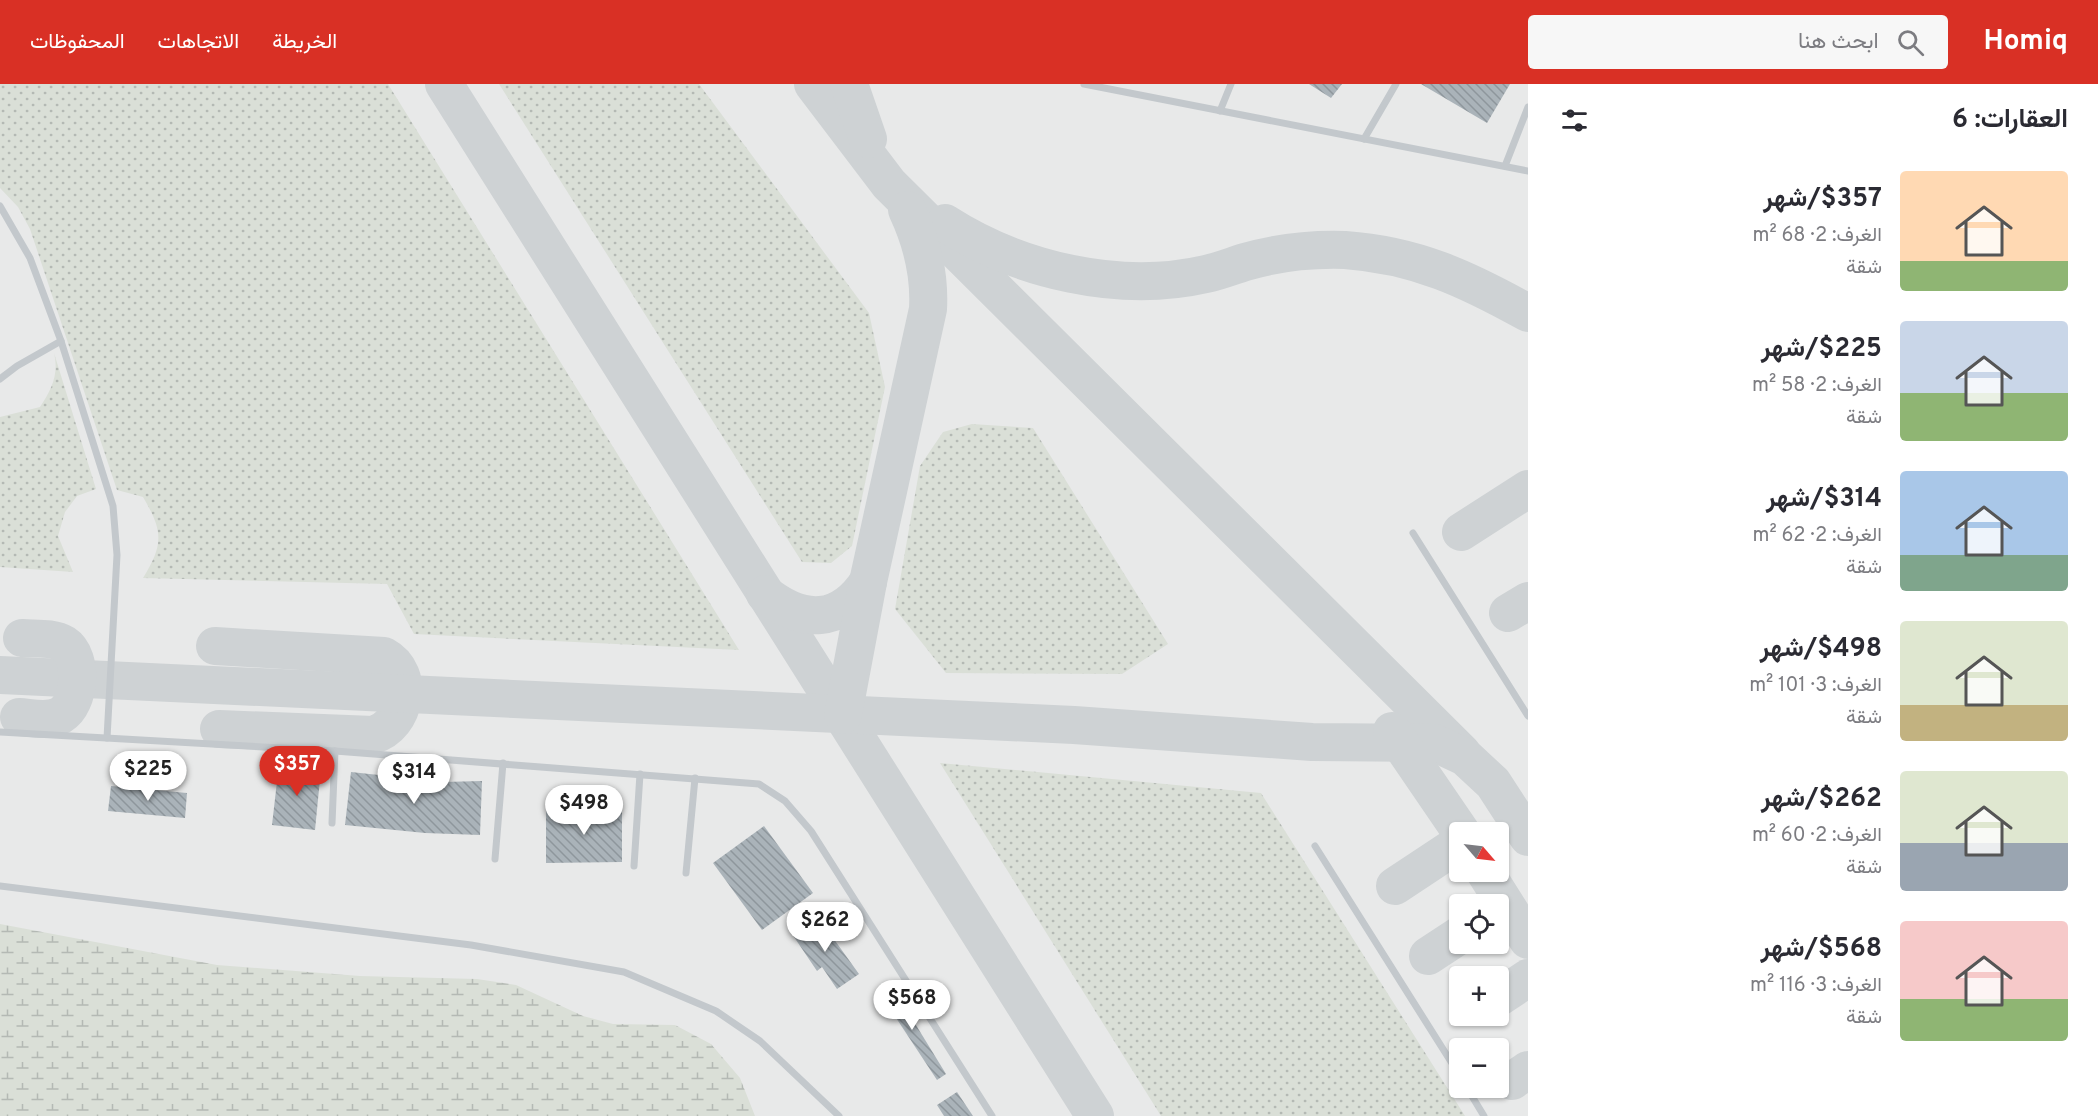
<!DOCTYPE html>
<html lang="ar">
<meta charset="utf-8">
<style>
:root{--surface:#fff;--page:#f7f7f7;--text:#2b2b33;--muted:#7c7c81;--accent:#d93025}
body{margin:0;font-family:Overpass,Vazirmatn,sans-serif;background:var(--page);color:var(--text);direction:rtl;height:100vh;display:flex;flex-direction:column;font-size:22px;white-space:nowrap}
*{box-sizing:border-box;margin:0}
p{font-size:20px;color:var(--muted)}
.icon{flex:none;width:33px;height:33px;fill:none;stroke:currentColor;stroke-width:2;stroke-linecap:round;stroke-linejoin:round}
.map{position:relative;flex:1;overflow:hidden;direction:ltr}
.panel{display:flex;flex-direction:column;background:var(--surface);width:570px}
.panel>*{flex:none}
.needle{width:39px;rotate:118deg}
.fabs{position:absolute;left:1449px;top:738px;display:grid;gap:12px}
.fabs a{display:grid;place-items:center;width:60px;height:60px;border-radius:6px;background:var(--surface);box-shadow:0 2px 4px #0004;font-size:30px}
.price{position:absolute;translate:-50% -51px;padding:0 14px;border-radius:21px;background:#fff;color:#222;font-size:20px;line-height:39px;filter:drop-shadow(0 2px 3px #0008)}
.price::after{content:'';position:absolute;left:50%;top:36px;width:18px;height:14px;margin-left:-9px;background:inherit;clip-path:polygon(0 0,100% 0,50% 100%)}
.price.current{background:var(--accent);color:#fff}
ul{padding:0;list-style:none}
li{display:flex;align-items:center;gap:18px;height:150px;padding:0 30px}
li span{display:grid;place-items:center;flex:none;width:168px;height:120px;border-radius:6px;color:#555}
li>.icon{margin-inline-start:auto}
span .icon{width:72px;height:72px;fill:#fffc;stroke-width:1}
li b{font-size:26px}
h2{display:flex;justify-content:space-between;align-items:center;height:72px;padding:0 30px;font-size:26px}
header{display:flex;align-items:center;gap:36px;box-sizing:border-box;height:84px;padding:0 30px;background:var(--accent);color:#fff}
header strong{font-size:28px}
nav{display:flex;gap:33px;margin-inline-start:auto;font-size:21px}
.search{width:420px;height:54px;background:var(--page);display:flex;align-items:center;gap:15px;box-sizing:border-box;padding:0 21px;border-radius:6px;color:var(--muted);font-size:22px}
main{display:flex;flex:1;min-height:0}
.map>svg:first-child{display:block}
.built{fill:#e8e9e9;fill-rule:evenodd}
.grass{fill:url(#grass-dots)}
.wetland{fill:url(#wetland-marsh)}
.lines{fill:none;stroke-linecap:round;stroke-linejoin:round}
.taxiway{stroke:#ced2d4;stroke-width:38}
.building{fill:url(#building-back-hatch)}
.service{stroke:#c3c8cc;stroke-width:7}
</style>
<header>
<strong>Homiq</strong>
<div class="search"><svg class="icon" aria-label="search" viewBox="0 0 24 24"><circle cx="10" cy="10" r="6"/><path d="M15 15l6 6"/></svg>ابحث هنا</div>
<nav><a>الخريطة</a><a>الاتجاهات</a><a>المحفوظات</a></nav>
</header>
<main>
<section class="panel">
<h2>العقارات: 6<svg class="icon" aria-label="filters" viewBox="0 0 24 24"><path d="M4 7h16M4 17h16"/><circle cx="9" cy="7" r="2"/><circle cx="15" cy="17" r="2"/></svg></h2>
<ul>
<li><span style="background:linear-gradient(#ffd9b3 75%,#8fb573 0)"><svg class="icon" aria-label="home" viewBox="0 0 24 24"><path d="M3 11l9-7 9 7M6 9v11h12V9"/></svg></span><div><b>$357/شهر</b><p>الغرف: 2 · 68 m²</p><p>شقة</p></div></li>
<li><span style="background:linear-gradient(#c9d6e8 60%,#8fb573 0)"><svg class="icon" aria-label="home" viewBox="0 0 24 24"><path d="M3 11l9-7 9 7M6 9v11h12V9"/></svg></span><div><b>$225/شهر</b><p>الغرف: 2 · 58 m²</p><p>شقة</p></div></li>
<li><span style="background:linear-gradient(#a9c7e8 70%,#7fa58c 0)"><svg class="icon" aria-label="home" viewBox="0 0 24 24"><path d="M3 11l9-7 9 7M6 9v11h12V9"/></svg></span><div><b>$314/شهر</b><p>الغرف: 2 · 62 m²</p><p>شقة</p></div></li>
<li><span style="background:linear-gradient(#dfe7d0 70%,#c2b280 0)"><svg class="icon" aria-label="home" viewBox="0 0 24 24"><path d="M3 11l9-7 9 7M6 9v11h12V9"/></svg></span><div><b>$498/شهر</b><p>الغرف: 3 · 101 m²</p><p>شقة</p></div></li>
<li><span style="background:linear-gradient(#dfe7d0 60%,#9aa5b1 0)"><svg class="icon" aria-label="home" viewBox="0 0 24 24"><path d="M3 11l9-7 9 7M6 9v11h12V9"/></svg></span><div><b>$262/شهر</b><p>الغرف: 2 · 60 m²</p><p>شقة</p></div></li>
<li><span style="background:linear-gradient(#f6c9c9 65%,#8fb573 0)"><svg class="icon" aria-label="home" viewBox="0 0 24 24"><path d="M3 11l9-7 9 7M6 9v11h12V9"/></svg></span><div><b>$568/شهر</b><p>الغرف: 3 · 116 m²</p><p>شقة</p></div></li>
</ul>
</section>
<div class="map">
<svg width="1528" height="1032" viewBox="0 0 1528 1032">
<defs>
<pattern id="grass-dots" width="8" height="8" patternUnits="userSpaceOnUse" patternTransform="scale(1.5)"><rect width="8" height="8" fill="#dadfd7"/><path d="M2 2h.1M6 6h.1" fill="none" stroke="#b4b9b4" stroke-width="1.8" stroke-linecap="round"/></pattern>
<pattern id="wetland-marsh" width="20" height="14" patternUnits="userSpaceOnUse" patternTransform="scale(1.5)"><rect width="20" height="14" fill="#dadfd7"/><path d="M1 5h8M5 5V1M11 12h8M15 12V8" fill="none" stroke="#b4b9b4"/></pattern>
<pattern id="building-back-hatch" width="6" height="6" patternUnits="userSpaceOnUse" patternTransform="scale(1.5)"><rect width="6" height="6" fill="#aab3b9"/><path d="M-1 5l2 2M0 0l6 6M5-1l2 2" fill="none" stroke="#8e969c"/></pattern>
</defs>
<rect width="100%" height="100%" fill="#fafaf8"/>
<path class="built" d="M0 0H1528V1032H0ZM1460 748H1498V788H1460ZM1460 820H1498V860H1460ZM1460 892H1498V932H1460ZM1460 964H1498V1004H1460Z"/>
<g class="grass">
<path d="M0 0H388L739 566 414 550 387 500 143 494C164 460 163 447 143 413L117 406 30 145 18 123 0 104Z"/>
<polygon points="499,0 699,0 869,229 885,303 852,462 831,479 802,478"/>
<path d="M54 269 96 405 77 412 65 428 58 452 73 488 0 483V333L40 323C52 305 59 290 54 269Z"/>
<polygon points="972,340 1033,344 1168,560 1122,590 946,589 895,525 920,382 943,348"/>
<polygon points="940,679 1261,709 1465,1032 1161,1032"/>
</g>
<polygon class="wetland" points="0,840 217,881 360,892 477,895 516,901 583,932 613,940 675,941 711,960 740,994 755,1032 0,1032"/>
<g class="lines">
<g class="taxiway">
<polyline points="444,0 1095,1032"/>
<polyline points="813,0 889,100 1462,669"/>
<polyline points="849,0 868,55"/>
<path d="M945 139C1018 186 1119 210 1206 190 1220 187 1232 182 1245 178 1276 169 1312 165 1345 166 1416 171 1467 195 1528 229"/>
<polyline points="1461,448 1528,405"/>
<path d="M765 510C803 540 840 540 868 498"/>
<polyline points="1508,529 1528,517"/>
<path d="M215 562 384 572C416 589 406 642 373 651L219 645"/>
<polyline points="0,591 1074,641 1312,658 1435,659 1465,673 1493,699 1528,753"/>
<path d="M843 631 868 498 928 225C930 189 922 158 907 126"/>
<path d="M19 633C33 634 49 638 61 631 80 620 84 573 64 560 53 553 35 555 22 554"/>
<polyline points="1392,647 1461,748"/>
<polyline points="1485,788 1528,856"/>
<polyline points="1395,802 1460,759"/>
<polyline points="1428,872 1460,851"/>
<polyline points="1498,914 1528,894"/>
<polyline points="1512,997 1528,986"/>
</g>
</g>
<g class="building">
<polygon points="1309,0 1342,0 1331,14"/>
<polygon points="1421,0 1510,0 1487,39"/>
<polygon points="279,680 321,685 315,746 272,741"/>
<polygon points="351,688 443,698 482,697 480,751 425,749 345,741"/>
<polygon points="111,702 187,709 185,734 108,727"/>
<polygon points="622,725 622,778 546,779 546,727"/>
<polygon points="764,742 813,809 762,846 713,779"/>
<polygon points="818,833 859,890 837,905 822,883 817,887 792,850"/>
<polygon points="892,902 946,990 937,996 879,908"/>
<polygon points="957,1008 973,1032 944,1032 937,1021"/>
</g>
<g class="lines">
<g class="service">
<polyline points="1084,0 1528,87"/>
<polyline points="1220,27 1231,0"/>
<polyline points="1364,55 1396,0"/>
<polyline points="1505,82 1528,23"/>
<polyline points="0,122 30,174 61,257 113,422 117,471 107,654"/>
<polyline points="0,295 17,282 61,257"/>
<polyline points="1413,449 1528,632"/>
<polyline points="0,648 335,667 759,700 785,717 811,747 992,1032"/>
<polyline points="332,739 335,667"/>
<polyline points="1315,762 1460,992"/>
<polyline points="495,775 503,679"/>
<polyline points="634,782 640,690"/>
<polyline points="686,789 695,694"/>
<polyline points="0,802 471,861 624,888 716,927 760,957 839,1032"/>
<polyline points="1467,1004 1484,1032"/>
</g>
</g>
</svg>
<div class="fabs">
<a><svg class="needle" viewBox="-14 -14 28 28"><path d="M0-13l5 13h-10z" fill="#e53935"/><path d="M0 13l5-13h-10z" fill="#7c7c81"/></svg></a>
<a><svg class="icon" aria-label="locate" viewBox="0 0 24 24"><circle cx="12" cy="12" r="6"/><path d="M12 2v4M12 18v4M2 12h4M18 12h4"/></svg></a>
<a>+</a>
<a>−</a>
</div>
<b class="price current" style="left:297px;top:713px">$357</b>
<b class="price" style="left:148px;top:718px">$225</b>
<b class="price" style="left:414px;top:721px">$314</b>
<b class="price" style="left:584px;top:752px">$498</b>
<b class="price" style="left:825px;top:869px">$262</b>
<b class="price" style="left:912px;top:947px">$568</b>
</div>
</main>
